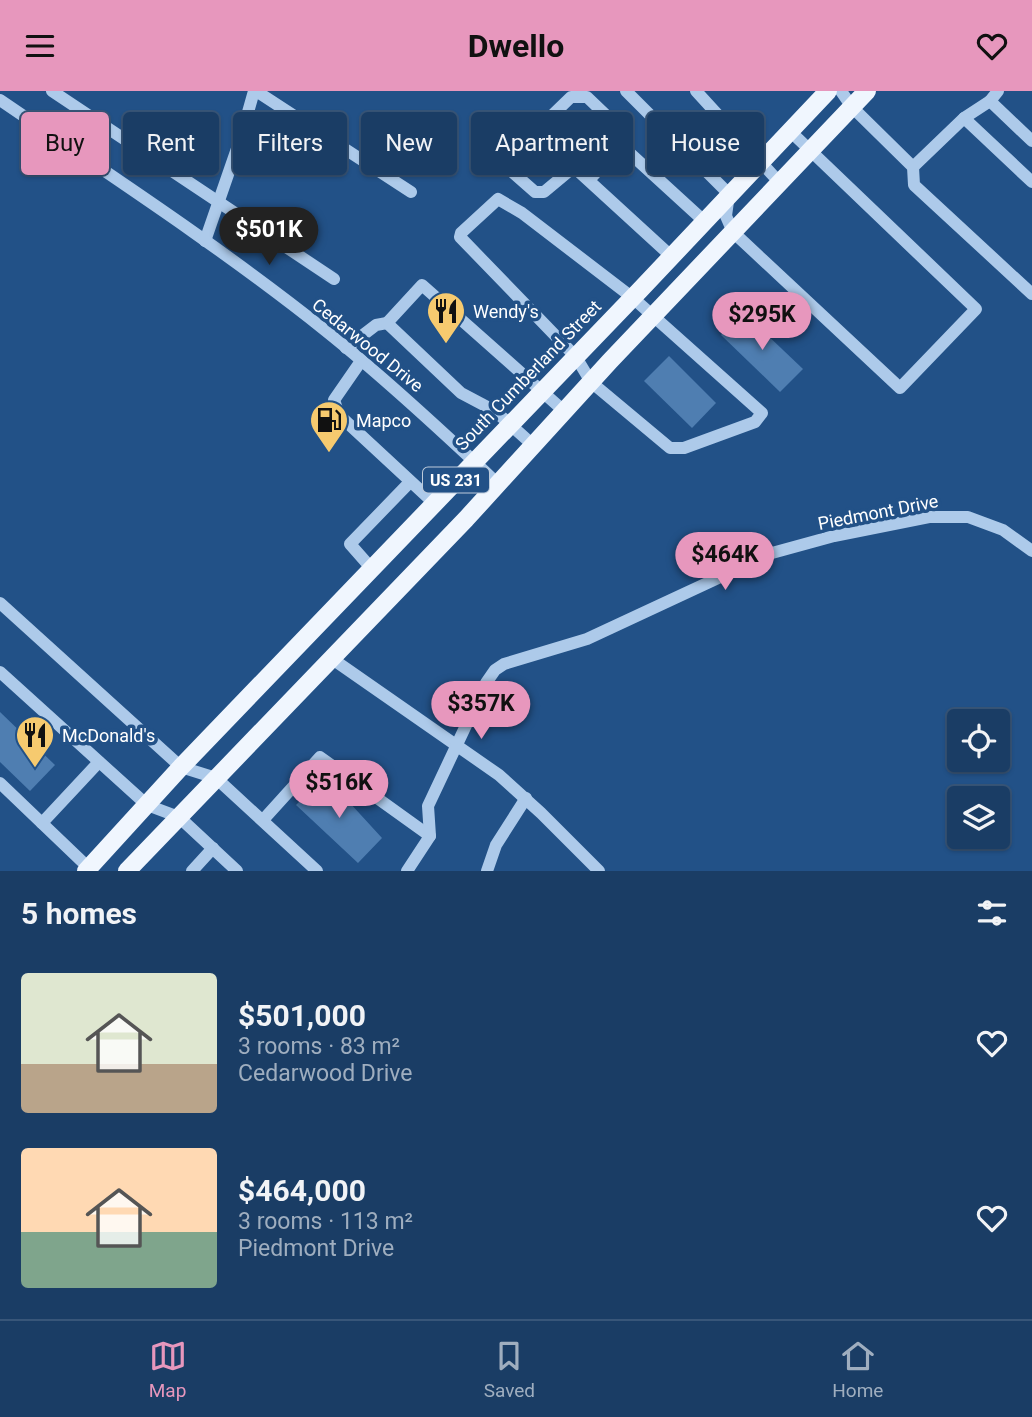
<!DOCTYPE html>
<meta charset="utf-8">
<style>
:root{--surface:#1a3d65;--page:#27486e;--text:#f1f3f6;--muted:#9faebf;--line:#385679;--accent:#e797bd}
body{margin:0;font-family:Roboto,sans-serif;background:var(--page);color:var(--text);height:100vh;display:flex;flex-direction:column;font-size:26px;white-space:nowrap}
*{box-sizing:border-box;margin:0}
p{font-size:23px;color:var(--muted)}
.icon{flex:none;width:38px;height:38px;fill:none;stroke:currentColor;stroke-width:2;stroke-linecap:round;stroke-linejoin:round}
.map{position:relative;height:780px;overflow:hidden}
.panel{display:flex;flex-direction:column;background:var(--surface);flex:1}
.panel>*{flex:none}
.top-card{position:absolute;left:21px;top:21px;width:990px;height:63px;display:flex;gap:14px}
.buttons{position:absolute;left:947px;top:618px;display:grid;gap:14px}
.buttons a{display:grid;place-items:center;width:63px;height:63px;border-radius:7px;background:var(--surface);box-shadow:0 2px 5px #0004,0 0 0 2px var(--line);font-size:35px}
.price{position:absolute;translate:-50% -60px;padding:0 16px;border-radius:24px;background:var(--accent);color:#111;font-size:23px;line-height:46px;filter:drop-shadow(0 2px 4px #0008)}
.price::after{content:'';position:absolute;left:50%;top:42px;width:21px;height:16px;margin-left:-10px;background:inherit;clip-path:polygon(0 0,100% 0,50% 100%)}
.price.active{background:#222;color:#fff}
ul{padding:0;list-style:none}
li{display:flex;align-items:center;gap:21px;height:175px;padding:0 21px}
li span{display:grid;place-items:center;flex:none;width:196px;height:140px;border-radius:7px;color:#555}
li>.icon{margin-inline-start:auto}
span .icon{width:84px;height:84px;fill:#fffc;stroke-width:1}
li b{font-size:30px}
h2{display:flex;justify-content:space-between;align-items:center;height:84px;padding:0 21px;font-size:30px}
.pill{padding:0 24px;border-radius:7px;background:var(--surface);box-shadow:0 2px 5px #0004,0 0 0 2px var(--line);font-size:24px;line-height:63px}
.pill.active{background:var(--accent);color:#111}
header{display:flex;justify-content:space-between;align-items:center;height:91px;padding:0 21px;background:var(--accent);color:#111;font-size:32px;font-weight:700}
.menu{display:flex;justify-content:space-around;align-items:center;height:98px;border-top:2px solid var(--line);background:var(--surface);font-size:19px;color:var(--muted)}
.menu a{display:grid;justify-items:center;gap:4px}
.menu .active{color:var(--accent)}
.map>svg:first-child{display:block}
.building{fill:#4f7eb1}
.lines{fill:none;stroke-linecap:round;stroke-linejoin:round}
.minor{stroke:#adcaea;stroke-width:12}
.major{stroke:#f0f6fe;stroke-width:18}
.labels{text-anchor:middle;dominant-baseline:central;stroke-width:7;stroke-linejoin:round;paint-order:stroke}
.shield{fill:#225187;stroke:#bdcbdb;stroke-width:2}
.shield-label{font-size:16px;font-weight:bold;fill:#fff}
.poi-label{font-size:18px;fill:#fff;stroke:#225187;text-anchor:start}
.street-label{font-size:18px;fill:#fff;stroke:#225187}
</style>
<header><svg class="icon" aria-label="menu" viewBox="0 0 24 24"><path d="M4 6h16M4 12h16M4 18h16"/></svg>Dwello<svg class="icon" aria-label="heart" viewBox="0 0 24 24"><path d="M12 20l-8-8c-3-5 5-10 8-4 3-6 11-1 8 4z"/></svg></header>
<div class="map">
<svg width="1032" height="780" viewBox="0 0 1032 780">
<rect width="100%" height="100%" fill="#225187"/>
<g class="building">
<polygon points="743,221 803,278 780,301 721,244"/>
<polygon points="669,265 716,312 692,337 644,290"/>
<polygon points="0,621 55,674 30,700 0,671"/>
<polygon points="316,686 335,702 338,699 382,747 358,772 296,714 314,696 310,692"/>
</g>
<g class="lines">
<g class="minor">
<polyline points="52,0 334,188"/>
<polyline points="256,0 411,101"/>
<polyline points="626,0 729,103 726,125 733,141 900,297 976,218 790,40"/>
<polyline points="696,0 780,92"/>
<polyline points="841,0 852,16 913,76 914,94 1032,203"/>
<path d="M0 9C110 84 222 157 326 240 386 288 442 340 498 393"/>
<polyline points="990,10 1032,50"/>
<polyline points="964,27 1032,91"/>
<polyline points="913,76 964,27 990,10 998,0"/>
<polyline points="589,89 622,54"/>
<polygon points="498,108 522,122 633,207 762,322 755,331 684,357 670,357 591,291 576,266 460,146 461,142"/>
<polyline points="205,150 241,46 254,0"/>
<polyline points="671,165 576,78 568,81 544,101 535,101 509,78 508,67 571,6 587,6 610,28 611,45 704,130"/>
<polyline points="346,257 376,234 387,232"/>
<polyline points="361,270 334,309 339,324 434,412"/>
<polyline points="533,354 495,320 461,302 387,232 422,194 564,320"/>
<polyline points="372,478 350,453 410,391"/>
<polyline points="0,512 181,676 216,687 317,780"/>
<polyline points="331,567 499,684 541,722 599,780"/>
<polyline points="0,581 147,714 179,726 237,780"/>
<polyline points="0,692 92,780"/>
<polyline points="263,729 320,666 430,745"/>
<polyline points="42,732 99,671"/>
<polyline points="192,780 213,757"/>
<polyline points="407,780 430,745 428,715 486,592 495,579 504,573 587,548 772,462 834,445 929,426 968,426 1003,439 1032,460"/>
<polyline points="487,780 496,754 526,707"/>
</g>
<g class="major">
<polyline points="86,780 181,676 640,199 828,0"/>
<polyline points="127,780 466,428 610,270 867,0"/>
</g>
</g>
<defs>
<symbol id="restaurant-pin" viewBox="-11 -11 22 30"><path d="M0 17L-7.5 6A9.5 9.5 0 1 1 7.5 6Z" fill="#f6ca6f" stroke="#225187"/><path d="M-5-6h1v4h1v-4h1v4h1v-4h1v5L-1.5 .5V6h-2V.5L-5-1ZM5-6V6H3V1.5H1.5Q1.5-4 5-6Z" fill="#111"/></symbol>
<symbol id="fuel-pin" viewBox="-11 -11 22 30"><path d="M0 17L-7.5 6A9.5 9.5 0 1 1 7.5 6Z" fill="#f6ca6f" stroke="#225187"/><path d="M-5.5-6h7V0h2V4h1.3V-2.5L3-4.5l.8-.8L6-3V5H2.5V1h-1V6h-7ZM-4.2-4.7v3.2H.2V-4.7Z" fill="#111"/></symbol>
</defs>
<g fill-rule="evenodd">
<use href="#restaurant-pin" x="424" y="198" width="44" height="60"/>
<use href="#fuel-pin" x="307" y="307" width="44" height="60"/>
<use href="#restaurant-pin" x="13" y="622" width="44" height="60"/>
</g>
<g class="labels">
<rect class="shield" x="423" y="376.5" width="66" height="25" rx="5"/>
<g class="shield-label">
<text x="456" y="389">US 231</text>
</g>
<g class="poi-label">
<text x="473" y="220">Wendy's</text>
<text x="356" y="329">Mapco</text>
<text x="62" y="644">McDonald's</text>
</g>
<g class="street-label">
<text transform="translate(368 254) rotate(39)">Cedarwood Drive</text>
<text transform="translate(528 284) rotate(-46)">South Cumberland Street</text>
<text transform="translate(878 421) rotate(-11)">Piedmont Drive</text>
</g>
</g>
</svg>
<div class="buttons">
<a><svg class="icon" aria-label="locate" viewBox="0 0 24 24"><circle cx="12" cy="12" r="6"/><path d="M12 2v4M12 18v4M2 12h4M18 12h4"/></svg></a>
<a><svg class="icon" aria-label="layers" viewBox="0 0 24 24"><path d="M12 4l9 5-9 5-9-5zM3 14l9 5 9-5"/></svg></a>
</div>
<b class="price active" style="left:269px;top:176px">$501K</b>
<b class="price" style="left:762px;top:261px">$295K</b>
<b class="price" style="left:725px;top:501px">$464K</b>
<b class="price" style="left:481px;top:650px">$357K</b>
<b class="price" style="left:339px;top:729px">$516K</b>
<div class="top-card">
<a class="pill active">Buy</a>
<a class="pill">Rent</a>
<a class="pill">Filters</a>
<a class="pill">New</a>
<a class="pill">Apartment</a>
<a class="pill">House</a>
</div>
</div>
<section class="panel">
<h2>5 homes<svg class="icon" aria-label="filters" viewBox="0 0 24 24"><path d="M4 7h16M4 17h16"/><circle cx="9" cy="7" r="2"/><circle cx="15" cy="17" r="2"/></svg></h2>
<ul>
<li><span style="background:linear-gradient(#dfe7d0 65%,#b9a48a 0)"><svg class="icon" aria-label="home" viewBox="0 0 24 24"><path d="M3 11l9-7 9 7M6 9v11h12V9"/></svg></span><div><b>$501,000</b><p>3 rooms · 83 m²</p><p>Cedarwood Drive</p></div><svg class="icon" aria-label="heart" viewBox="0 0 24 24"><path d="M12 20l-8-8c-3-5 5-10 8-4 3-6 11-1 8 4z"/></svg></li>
<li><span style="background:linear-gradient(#ffd9b3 60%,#7fa58c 0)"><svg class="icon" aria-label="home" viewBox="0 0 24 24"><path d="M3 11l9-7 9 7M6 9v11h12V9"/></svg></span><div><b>$464,000</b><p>3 rooms · 113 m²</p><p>Piedmont Drive</p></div><svg class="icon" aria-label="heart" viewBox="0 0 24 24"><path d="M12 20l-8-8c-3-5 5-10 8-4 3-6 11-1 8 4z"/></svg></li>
</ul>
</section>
<nav class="menu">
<a class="active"><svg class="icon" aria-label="map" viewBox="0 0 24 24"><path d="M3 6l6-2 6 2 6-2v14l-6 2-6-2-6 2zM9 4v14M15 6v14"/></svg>Map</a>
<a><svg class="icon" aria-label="saved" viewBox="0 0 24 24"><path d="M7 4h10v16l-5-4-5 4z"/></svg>Saved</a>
<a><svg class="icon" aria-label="home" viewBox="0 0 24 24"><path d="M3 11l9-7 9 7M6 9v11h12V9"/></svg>Home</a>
</nav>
